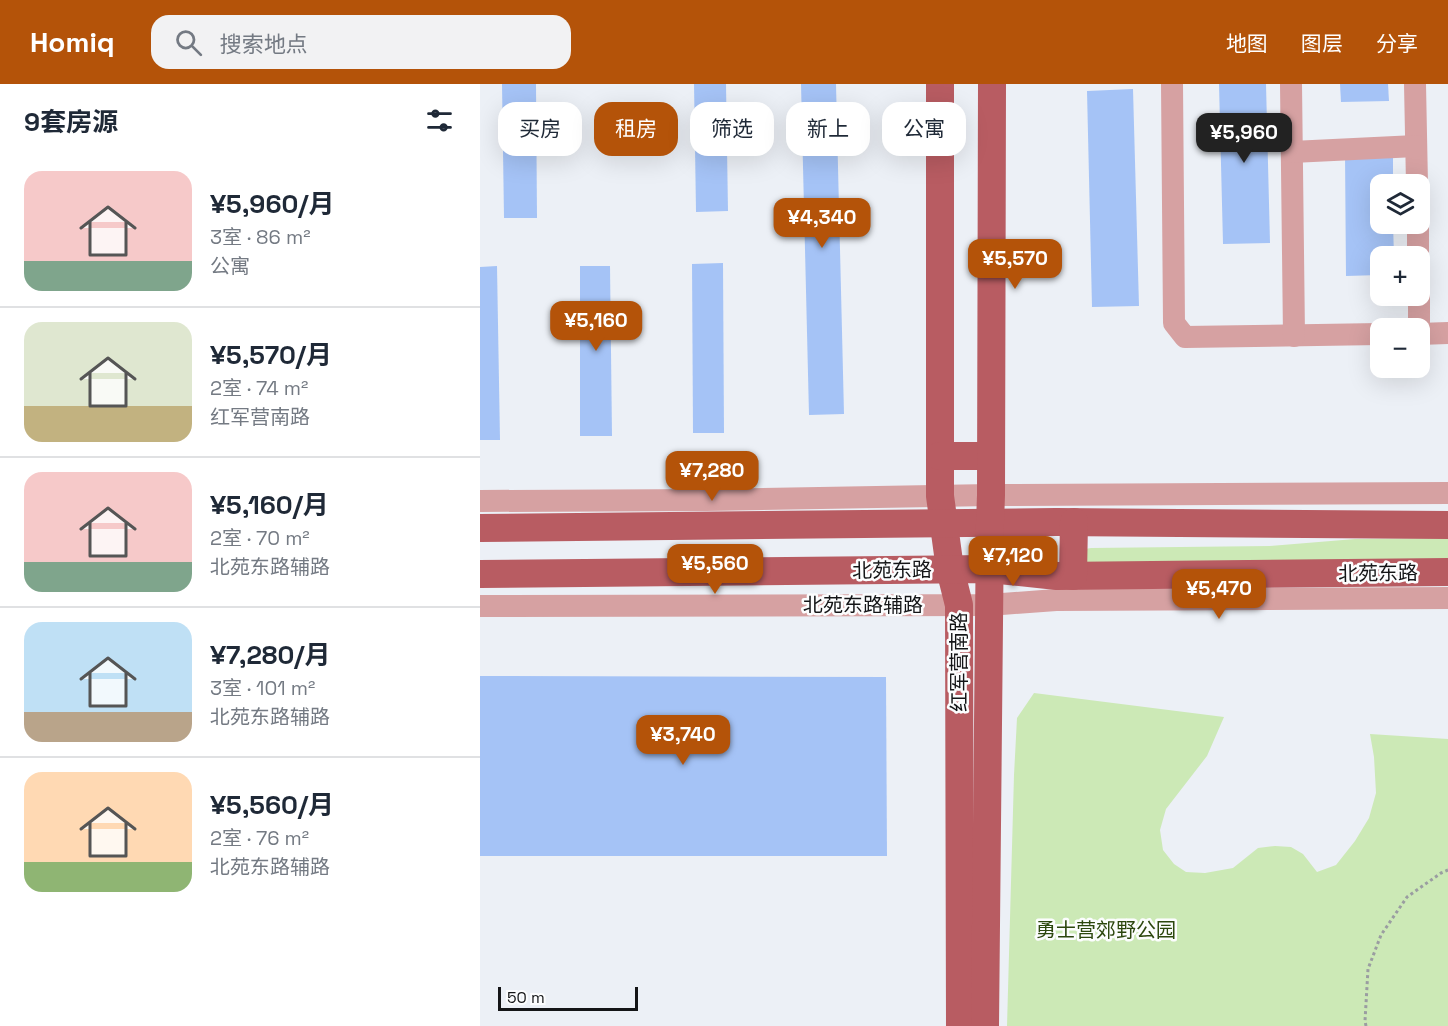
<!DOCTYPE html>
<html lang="zh">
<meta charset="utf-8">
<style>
:root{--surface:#fff;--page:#f2f2f3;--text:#1f2937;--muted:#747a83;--line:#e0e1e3;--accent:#b45309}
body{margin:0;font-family:"Space Grotesk","Noto Sans SC",sans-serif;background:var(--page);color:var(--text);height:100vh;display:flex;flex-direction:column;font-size:22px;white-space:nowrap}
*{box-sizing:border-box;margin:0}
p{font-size:20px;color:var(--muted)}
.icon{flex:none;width:33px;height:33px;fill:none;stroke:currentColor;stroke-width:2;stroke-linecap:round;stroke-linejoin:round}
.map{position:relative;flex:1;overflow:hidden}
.details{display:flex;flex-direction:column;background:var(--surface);width:480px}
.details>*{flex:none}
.guide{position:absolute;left:18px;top:18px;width:570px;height:54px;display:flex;gap:12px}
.buttons{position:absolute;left:890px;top:90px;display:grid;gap:12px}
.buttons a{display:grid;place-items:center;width:60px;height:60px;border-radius:12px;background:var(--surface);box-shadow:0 6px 24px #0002;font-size:30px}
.scale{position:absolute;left:18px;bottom:15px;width:140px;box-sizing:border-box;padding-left:6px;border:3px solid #141517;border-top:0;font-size:16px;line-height:21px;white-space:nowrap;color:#141517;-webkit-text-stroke:4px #fcfdfe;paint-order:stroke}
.price{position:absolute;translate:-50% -51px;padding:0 14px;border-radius:12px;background:var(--accent);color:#fff;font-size:20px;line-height:39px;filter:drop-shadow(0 2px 3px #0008)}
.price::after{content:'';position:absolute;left:50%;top:36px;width:18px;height:14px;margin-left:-9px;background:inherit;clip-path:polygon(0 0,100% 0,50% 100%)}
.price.selected{background:#222;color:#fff}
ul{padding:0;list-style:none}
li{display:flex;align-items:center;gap:18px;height:150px;padding:0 24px}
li+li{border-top:2px solid var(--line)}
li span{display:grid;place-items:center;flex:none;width:168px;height:120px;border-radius:18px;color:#555}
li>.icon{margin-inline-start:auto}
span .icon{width:72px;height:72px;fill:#fffc;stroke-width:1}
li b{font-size:26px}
h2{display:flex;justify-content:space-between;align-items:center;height:72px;padding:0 24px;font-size:26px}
.tag{padding:0 21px;border-radius:18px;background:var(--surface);box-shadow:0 6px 24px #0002;font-size:21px;line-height:54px}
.tag.selected{background:var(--accent);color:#fff}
header{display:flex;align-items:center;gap:36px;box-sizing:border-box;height:84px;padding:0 30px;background:var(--accent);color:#fff}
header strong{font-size:28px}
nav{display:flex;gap:33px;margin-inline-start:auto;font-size:21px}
.search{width:420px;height:54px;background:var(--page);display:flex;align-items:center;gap:15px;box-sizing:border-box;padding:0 21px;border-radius:18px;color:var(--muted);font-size:22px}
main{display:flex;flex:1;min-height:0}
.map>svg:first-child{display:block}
.green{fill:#cce9b6}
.building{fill:#a5c3f6}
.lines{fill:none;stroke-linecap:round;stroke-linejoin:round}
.path{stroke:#9a9da1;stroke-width:3;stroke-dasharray:3 3;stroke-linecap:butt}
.minor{stroke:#d6a1a2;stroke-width:22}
.major{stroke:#b85c62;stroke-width:28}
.labels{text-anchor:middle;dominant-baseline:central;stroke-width:5;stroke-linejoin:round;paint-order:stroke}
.street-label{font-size:20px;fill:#141517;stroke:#fcfdfe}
.park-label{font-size:20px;fill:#2c470e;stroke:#fcfdfe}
</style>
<header>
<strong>Homiq</strong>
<div class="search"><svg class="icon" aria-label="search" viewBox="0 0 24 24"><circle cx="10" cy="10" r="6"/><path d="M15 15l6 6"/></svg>搜索地点</div>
<nav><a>地图</a><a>图层</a><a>分享</a></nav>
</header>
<main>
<section class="details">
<h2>9套房源<svg class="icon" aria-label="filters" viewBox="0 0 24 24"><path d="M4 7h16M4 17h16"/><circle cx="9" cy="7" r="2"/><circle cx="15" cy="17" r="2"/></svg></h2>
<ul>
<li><span style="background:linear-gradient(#f6c9c9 75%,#7fa58c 0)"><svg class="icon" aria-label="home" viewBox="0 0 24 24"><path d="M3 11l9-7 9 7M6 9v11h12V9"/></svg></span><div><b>¥5,960/月</b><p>3室 · 86 m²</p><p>公寓</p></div></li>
<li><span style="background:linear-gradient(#dfe7d0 70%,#c2b280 0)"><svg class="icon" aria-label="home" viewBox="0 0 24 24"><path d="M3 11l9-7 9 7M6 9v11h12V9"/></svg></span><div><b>¥5,570/月</b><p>2室 · 74 m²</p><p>红军营南路</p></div></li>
<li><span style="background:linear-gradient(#f6c9c9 75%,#7fa58c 0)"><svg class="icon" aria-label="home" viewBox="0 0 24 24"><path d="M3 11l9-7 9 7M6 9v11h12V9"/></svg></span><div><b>¥5,160/月</b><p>2室 · 70 m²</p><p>北苑东路辅路</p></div></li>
<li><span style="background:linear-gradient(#bfe0f5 75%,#b9a48a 0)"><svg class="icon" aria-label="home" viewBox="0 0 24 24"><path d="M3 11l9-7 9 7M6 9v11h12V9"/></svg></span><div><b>¥7,280/月</b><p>3室 · 101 m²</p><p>北苑东路辅路</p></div></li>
<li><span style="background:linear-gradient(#ffd9b3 75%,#8fb573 0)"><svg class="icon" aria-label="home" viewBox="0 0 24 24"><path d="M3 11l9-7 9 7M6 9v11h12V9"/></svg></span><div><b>¥5,560/月</b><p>2室 · 76 m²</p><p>北苑东路辅路</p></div></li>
</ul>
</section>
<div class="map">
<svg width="968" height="942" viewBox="0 0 968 942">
<rect width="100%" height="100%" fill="#ecf0f6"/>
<g class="green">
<polygon points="968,454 968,478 606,481 605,465 611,464 790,462 875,455"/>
<polygon points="554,609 744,633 727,672 686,725 680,746 683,766 694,780 706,788 725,789 753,784 778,764 795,762 811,763 823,770 837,788 856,781 875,757 889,734 896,709 894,673 890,650 968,655 968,942 527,942 534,691 537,634"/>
</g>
<g class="building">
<polygon points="22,0 56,0 57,134 24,134"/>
<polygon points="214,0 246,0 248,127 216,128"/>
<polygon points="321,0 356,0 364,330 329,331"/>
<polygon points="739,0 786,0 790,159 743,160"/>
<polygon points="860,0 908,0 909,17 861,18"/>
<polygon points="653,5 659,222 612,223 607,7"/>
<polygon points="913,68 913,100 900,100 900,140 913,140 914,172 900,172 900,191 866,192 865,69"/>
<polygon points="243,179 244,349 213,349 212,180"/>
<polygon points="17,182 20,356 0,356 0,183"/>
<polygon points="100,182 130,182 132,352 100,352"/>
<polygon points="0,592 406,593 407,772 0,772"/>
</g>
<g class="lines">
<polyline class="path" points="886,942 885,937 888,885 901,851 927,813 961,789 968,786"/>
<g class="minor">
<polyline points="692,0 694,239 705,253 900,250"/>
<polyline points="811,0 814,252"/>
<polyline points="935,0 937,100"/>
<polyline points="812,68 936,62"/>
<polyline points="938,140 938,172"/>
<polyline points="939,212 939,250"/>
<polyline points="939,250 968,249"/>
<polyline points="0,417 227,416 511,411 968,409"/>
<polyline points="0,522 509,521 576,516 968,514"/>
</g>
<g class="major">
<polyline points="460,0 460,412 470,485 479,521 480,942"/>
<polyline points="460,372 511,372"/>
<polyline points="0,444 576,438 968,441"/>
<polyline points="0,490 509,485 577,492 968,488"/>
<polyline points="593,492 594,438"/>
<polyline points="505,942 510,439 511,411 512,0"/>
</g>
</g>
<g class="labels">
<g class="street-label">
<text transform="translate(412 486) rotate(-1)">北苑东路</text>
<text transform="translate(898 489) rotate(-1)">北苑东路</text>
<text x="383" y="521">北苑东路辅路</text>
<text transform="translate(479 578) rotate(-90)">红军营南路</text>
</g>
<g class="park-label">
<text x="626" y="846">勇士营郊野公园</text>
</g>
</g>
</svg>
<div class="buttons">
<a><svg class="icon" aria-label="layers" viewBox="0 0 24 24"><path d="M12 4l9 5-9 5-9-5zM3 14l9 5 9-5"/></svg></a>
<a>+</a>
<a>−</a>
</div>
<div class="scale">50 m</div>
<b class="price selected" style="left:764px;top:80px">¥5,960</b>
<b class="price" style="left:342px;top:165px">¥4,340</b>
<b class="price" style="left:535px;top:206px">¥5,570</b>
<b class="price" style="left:116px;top:268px">¥5,160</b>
<b class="price" style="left:232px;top:418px">¥7,280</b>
<b class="price" style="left:533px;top:503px">¥7,120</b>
<b class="price" style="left:235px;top:511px">¥5,560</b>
<b class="price" style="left:739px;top:536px">¥5,470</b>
<b class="price" style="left:203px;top:682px">¥3,740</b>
<div class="guide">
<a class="tag">买房</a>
<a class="tag selected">租房</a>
<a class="tag">筛选</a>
<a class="tag">新上</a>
<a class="tag">公寓</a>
</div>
</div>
</main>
